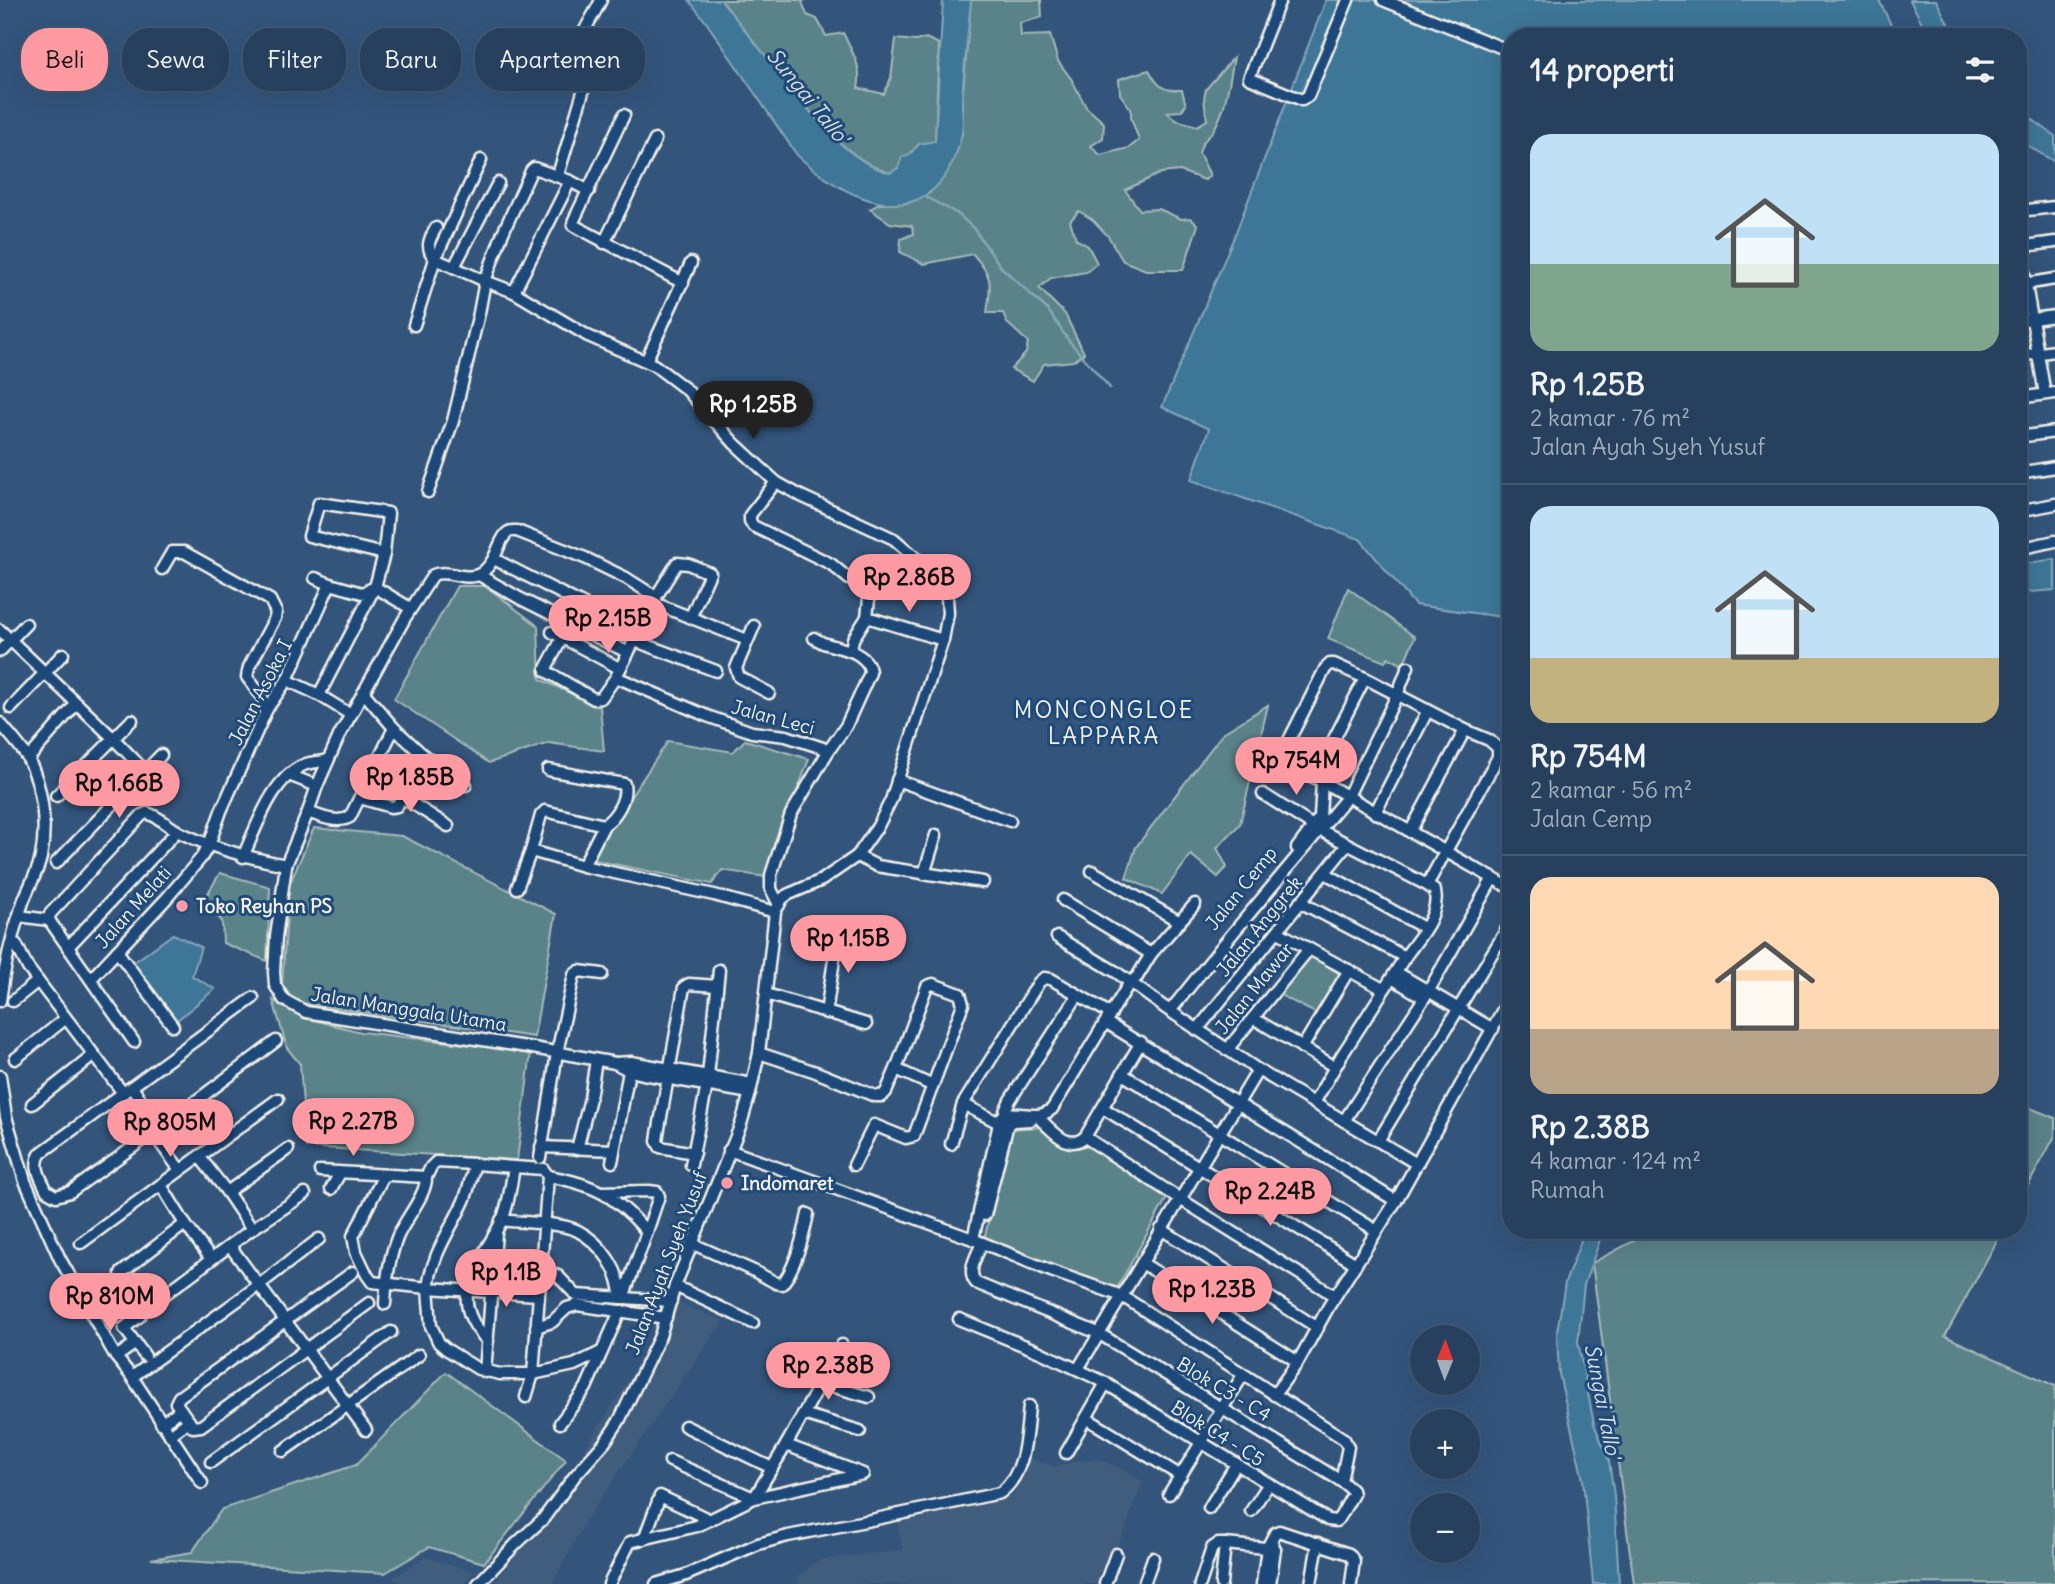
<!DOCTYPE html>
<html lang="id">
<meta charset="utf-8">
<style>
:root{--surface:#26405d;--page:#2e4763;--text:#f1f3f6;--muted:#a4afbc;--line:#425972;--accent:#ff9aa2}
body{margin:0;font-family:Delius,sans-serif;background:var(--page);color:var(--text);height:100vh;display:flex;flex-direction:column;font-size:26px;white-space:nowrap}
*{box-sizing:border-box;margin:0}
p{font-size:23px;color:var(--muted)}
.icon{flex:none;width:38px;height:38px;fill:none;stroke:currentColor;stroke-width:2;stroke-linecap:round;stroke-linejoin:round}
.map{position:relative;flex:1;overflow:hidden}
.details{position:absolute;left:1502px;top:28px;width:525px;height:1211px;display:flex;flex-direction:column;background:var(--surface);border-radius:28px;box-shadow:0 7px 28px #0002,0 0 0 2px var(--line)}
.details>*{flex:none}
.hud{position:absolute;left:21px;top:28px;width:665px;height:63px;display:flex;gap:14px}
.needle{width:46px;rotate:1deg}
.tools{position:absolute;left:1410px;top:1325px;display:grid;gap:14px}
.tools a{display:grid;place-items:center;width:70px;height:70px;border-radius:50%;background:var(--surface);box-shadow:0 7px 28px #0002,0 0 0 2px var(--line);font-size:35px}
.price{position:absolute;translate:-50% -60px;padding:0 16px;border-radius:24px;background:var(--accent);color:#111;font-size:23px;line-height:46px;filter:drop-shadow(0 2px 4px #0008)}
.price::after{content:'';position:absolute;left:50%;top:42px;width:21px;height:16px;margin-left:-10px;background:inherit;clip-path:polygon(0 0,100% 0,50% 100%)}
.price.on{background:#222;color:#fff}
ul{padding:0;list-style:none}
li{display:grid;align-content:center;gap:14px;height:371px;padding:0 28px}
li+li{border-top:2px solid var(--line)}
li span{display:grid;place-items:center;height:217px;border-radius:21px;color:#555}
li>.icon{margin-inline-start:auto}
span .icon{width:126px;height:126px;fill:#fffc;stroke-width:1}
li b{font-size:30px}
h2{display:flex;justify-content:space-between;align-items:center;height:84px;padding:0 28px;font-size:30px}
.pill{padding:0 24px;border-radius:28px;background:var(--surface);box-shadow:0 7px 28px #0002,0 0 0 2px var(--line);font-size:24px;line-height:63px}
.pill.on{background:var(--accent);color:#111}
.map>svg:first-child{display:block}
.built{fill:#415d7d}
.green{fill:#5a8389;stroke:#a7bab8;stroke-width:2}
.water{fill:#3d7697;stroke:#86a7b7;stroke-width:2}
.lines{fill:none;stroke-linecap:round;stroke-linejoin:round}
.stream{stroke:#86a7b7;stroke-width:2.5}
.minor-casing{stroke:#f4f1e8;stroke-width:15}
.minor{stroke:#1f4a7a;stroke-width:10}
.poi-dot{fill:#ff9aa2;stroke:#1f4a7a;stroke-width:2.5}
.labels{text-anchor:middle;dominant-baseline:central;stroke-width:6;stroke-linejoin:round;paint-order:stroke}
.street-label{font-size:19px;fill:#f4f1e8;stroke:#1f4a7a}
.poi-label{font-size:19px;font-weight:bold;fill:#f4f1e8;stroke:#1f4a7a;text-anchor:start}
.water-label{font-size:21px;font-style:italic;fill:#d9dfdc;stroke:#1f4a7a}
.quarter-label{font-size:23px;letter-spacing:2px;fill:#f4f1e8;stroke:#1f4a7a}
</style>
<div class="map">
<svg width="2055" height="1584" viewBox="0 0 2055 1584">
<rect width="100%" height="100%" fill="#33557c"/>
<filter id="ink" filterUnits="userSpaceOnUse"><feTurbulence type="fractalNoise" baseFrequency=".0143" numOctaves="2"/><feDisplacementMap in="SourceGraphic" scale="14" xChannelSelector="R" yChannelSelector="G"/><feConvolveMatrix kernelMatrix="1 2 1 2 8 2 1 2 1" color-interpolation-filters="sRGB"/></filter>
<g filter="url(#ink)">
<g class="built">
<polygon points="678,1303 723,1321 586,1520 552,1584 504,1584 496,1582 512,1561"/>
<polygon points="1028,1458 1056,1467 1076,1461 1099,1459 1130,1473 1143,1482 1103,1584 798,1584 798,1576 819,1560 903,1550 898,1525 893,1518 1013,1496"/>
<polygon points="425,1557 474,1572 464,1584 406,1584 392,1579"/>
</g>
<g class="green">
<path d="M721 0H805L802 2 807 15 817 19 826 36 843 33C852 51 863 68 858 88L884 94 891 78 896 39 916 41 926 38 939 44 935 142 919 144 898 168 890 173C845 161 804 104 775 68 757 45 739 23 721 0Z"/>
<path d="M971 0H1041L1042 17 1020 23 1021 36 1050 35 1058 61 1072 80 1086 107 1104 123 1103 138 1091 146 1100 155 1129 148 1139 140 1131 118V109L1120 94 1119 79 1149 70C1158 87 1163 91 1182 90L1186 105 1181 111 1167 112 1176 120 1197 126 1207 120 1204 99 1206 89 1234 57C1230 78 1226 111 1214 129 1207 140 1203 138 1199 153L1210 175 1205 180 1180 171 1161 173 1125 190 1140 210 1159 209 1181 219 1190 218 1198 225 1183 270H1146L1123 261 1108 236 1093 220 1079 211 1070 221 1076 239 1088 246 1097 263 1086 272 1051 278 1039 288 1065 314 1084 353 1073 361 1044 364 1033 381 1011 369 1026 353 1028 342 1007 323 1003 313H987C991 283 994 278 973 254L924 264 900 252 901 239 913 234 912 226 890 223 870 209 879 204 908 203 930 193 962 134V103Z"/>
<polygon points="457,586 486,586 538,626 540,679 600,707 604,751 549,743 489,763 394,699"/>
<polygon points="1348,588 1415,637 1403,665 1388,657 1385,662 1328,639"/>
<polygon points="1268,705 1240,824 1217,848 1227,867 1218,877 1191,855 1162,894 1126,878 1136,847 1223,733"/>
<polygon points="745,740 809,759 765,877 722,870 712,884 589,859 668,741 733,752"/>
<polygon points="314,828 402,836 556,914 534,1037 295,1002 282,985 289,885"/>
<polygon points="220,873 270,887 267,961 223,943 222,921 202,903"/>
<polygon points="1310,955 1341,975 1317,1014 1278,994"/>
<polygon points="273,1000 302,1017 361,1032 531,1052 517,1160 306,1147 300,1064 287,1048"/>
<polygon points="2018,1103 2055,1118 2055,1136 2018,1204"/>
<path d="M1041 1127C1058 1143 1063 1154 1087 1145L1168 1196 1116 1290 1061 1272 984 1239 1012 1129Z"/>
<polygon points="1654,1230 2003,1230 1945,1336 2055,1386 2055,1583 1634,1584 1592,1263"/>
<polygon points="446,1372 566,1460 484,1563 429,1547 385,1573 151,1559 192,1552 222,1509 356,1465"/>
</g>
<g class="water">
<path d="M689 0H721C739 23 757 45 775 68 803 103 845 162 890 173L898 168 902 157 908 156 919 144 935 141 943 0H971C968 34 964 67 962 101 962 112 964 123 962 133 960 146 953 162 947 173 908 234 837 192 797 155L706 22Z"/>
<polygon points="1326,0 1879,0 1897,37 1510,37 1510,618 1415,605 1360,539 1191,480 1209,429 1162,407 1234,237"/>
<polygon points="1910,0 1936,0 1955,37 1929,37"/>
<polygon points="2018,109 2055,136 2055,162 2018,140"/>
<polygon points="2055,559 2055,590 2018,593 2018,565"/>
<polygon points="173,934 201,947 192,976 215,989 176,1021 133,963"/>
<polygon points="1585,1230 1609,1230 1600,1240 1584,1285 1578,1342 1594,1424 1609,1461 1614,1495 1619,1584 1593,1584 1583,1480 1559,1374 1557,1332 1565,1283"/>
</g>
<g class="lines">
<polyline class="stream" points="924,196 958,214 974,229 1001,267 1048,310 1069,341 1110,388"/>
<defs>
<g id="minor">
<polyline points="1280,0 1249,78 1302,100 1308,96 1348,0"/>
<polyline points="1383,0 1510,51"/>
<polyline points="624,115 574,220 573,225 683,283"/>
<path d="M558 175 583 92C584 81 575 77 574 67 571 47 593 18 601 0"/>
<polyline points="570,181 589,191"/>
<polyline points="2018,211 2055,207"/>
<polyline points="2018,239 2045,394"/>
<polyline points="604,243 655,140"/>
<polyline points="2018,247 2055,242"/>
<polyline points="454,267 498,183"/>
<polyline points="2018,285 2055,279"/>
<polyline points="2018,321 2055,316"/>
<path d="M414 325 435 259C425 248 429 239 436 228"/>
<polyline points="2018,356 2055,351"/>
<polyline points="646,361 691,263"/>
<polyline points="2018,398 2055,393"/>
<polyline points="2018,437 2055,432"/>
<polyline points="2018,473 2055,467"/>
<path d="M776 482 750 515V521L753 526 831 564 849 579 868 587 870 590 867 617 853 639 851 651C860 655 870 662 870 673L846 726 829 750 791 814 771 875V889L779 905"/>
<polyline points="428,492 453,421 479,313 485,281 502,235 531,171 534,168 570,181 514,292"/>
<polygon points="319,503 388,513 384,554 309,536"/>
<polyline points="2018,511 2055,504"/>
<polyline points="2018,549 2055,541"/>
<polyline points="494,559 588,607 636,635"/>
<polyline points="162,569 172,552 184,552 270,600 276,612 275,618 249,667 247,677 262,697 267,709"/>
<polyline points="479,575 521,599 627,652"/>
<polyline points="315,578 330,584"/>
<polyline points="375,587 410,608"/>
<polyline points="654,603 747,640"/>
<path d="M691 616 710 573 688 564 677 563 656 597 626 578 585 558 517 531C513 531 510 530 507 533 497 543 498 559 483 572 468 584 448 568 433 575L405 618 339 736 317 786 308 812 286 865 276 937 274 972 275 985 284 1000 306 1012 533 1048 615 1063 630 1071 643 1074 750 1093"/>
<polyline points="867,617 943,640"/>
<polyline points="754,626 736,668 739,677 769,693"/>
<polyline points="0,630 113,738 145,771"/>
<polyline points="552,632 619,668"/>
<polyline points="563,637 546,668 546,671 594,699 601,698 616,677 707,716 752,732 786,736 829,750"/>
<polyline points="814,638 823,643 851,651"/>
<polyline points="633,640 716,671"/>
<polyline points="0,651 26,624"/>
<polyline points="616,677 656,598"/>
<polyline points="287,680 319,695 351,715"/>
<polyline points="364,693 394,728 423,755 466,785"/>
<polyline points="319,695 375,587 384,554"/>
<polyline points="11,708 63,654"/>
<path d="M0 723C9 734 19 744 27 757 43 785 47 825 41 857 38 872 29 886 23 902 12 934 4 967 0 1001"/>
<polyline points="28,759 76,704"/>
<path d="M548 770 624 784C627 799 616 817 604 825L545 811 541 815 531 851 583 866 714 895 775 912"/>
<polyline points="289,775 317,786"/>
<polyline points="1314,778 1365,678"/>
<polyline points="897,780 1010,821"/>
<polyline points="1263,794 1313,826"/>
<polyline points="56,796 132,720"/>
<polyline points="402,797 448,826"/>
<polyline points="360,798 391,807 397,806 423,755"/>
<path d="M308 812C322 817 337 824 350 817L394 728"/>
<polyline points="1375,813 1428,710"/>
<path d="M1320 830 1427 885 1435 891C1440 916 1418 938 1405 957"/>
<polyline points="1410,832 1465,730"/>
<polyline points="1297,848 1320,817 1322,782"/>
<polyline points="857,856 877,866 889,868 983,882"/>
<path d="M243 857C257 826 272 777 306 764 313 762 321 762 328 760"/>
<polyline points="56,863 161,755"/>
<polyline points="583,866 604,825"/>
<polyline points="1092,871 1180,922"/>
<polyline points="1325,873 1424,928"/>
<polyline points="924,874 936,835"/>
<polyline points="1427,885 1498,757 1498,748 1489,740 1465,730 1365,678 1334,664 1330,664 1325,669 1283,752 1282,759 1510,888"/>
<polyline points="517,888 531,851"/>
<polyline points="1063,900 1151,954"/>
<polyline points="1300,902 1405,957 1342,1055 1314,1103"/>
<polyline points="19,916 49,920"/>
<path d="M49 920 50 914 142 815 147 813C160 817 169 827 181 833 215 849 249 858 286 865"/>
<polyline points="49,920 134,1042"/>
<polyline points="1278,932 1383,989"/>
<polyline points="1057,937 1116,972 1164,1007 1258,1070 1417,1164"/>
<polyline points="16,944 28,968 123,1093"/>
<polyline points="68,947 177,831"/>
<polyline points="117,951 173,1026"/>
<polyline points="1396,972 1493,1029"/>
<polyline points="1392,978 1424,998"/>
<polyline points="91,979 166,899 201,858 209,845 221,811 267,709 287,680 330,584 362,593 375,587"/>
<polyline points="766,994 866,1024"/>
<path d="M253 998 41 1153C32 1165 41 1179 47 1191L56 1196 70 1192 160 1128 276 1041"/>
<polyline points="13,1001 38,981"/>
<polyline points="1170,1011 1228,939 1348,796 1397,695 1408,667"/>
<polyline points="826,1013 838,933"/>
<polyline points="1253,1018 1335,1067"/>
<polyline points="1110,1025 1396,1201"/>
<polyline points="1197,1030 1347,845"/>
<polyline points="1141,1042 1085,1137 1180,1199 1335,1296"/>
<polyline points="1302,1048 1349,970"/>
<polyline points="1227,1050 1309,949"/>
<polyline points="759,1053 816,1072 875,1096 882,1096 886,1092 896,1069 927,986 933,984 960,994 963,1004 914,1136 906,1138 874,1125 854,1165"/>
<polyline points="15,1059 65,1019"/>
<polyline points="615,1063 631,1062 752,1084"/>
<polyline points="896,1069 931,1085"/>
<polyline points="1122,1074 1377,1231"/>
<polyline points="0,1076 6,1117 25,1181 60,1259 116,1357 132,1377 202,1483"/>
<polyline points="132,1087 160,1128"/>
<polyline points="118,1098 146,1138"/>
<polyline points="32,1104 94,1055"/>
<polyline points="1103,1108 1356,1264"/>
<polyline points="1006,1116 1005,1111 1010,1100 1078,995"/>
<path d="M1041 1120C1054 1132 1068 1151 1085 1137"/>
<polyline points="1344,1121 1428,992 1493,878"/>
<polyline points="1003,1125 963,1104 1039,982 1044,978 1051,979 1111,1014"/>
<polyline points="153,1133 180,1170"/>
<polyline points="1378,1141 1510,924"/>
<polyline points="951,1144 963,1104"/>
<polyline points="541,1147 614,1150"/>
<polyline points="577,1149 590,1098 596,1060"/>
<polyline points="729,1150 978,1241 1051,1271 1122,1296 1344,1439 1348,1447 1341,1481"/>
<polyline points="694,1153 660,1147 657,1141 658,1134 684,987 689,984 717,986"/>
<polyline points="199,1156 227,1192 252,1229"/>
<polyline points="540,1158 557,1053 574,975 579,971 602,974"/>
<polyline points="612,1162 630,1066"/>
<path d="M475 1164 514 1167C511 1184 509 1204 502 1220 482 1263 442 1296 488 1341"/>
<polyline points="691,1165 707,1085 719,970"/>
<polyline points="514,1167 543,1169 548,1176 533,1374 526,1397"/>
<path d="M320 1171 426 1177C427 1195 404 1220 397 1238 389 1258 386 1282 385 1304"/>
<polyline points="384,1175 353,1236 356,1252 367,1275 372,1282 428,1288 431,1326 439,1343 446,1349 478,1369 500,1374 533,1374 574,1365 601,1352"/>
<path d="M548 1176C594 1184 616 1196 647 1232L623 1298"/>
<path d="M426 1177 431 1167 436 1162 475 1164C471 1176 469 1189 464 1201 450 1231 432 1254 428 1288L538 1295"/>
<polyline points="161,1185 185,1224 211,1259"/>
<polyline points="331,1189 340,1173"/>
<polyline points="227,1192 288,1149"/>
<polyline points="601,1192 649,1191 657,1192 659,1196 647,1232"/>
<polyline points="985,1215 1008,1124 1013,1121 1031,1120"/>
<path d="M501 1220C521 1223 561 1222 578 1231 601 1243 621 1271 621 1298"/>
<polyline points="1161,1229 1318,1328"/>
<path d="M973 1239 1000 1119 1005 1114C1021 1111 1038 1121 1052 1109L1130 982 1137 977 1151 954 1195 904"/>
<polyline points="81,1243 278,1099"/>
<path d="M691 1243 756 1272 776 1283 782 1284C795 1269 804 1233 808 1214"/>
<polyline points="230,1246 366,1430"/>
<polyline points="1142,1263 1298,1362"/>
<polyline points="541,1269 558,1276 576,1295 671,1301"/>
<polyline points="353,1272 179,1397 176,1403 193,1427 201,1426 369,1303"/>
<polyline points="121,1273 185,1224"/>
<polyline points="675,1286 753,1323"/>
<polyline points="145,1309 252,1229 305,1194"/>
<polyline points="140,1316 124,1328 145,1356"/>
<path d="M959 1319 1040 1352 1100 1380 1328 1520 1336 1521 1340 1517 1353 1494 1352 1490 1341 1481 1098 1333 976 1283C966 1272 977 1255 982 1243"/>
<polyline points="536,1327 552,1322 567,1308 577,1305 666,1318"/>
<polyline points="116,1357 136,1343"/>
<polyline points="1078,1369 1258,1070"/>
<polyline points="485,1372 496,1233"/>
<polyline points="132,1377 259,1285 319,1239"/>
<polyline points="821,1383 869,1397"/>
<polyline points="1274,1395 1298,1362 1329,1306 1396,1201 1510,997"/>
<polyline points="803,1414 860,1431"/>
<polyline points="1086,1418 1181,1476"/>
<polyline points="161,1423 181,1410"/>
<polyline points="560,1423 586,1388 620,1311"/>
<polyline points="685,1426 772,1468"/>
<polyline points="170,1435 189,1421"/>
<polygon points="786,1445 863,1474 754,1498"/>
<polyline points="786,1445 842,1345"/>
<polyline points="283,1451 419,1355"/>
<polyline points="1066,1453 1106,1383"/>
<polyline points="211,1462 391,1332"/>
<polyline points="1169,1494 1243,1375"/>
<polyline points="1209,1508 1236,1464"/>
<polyline points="1251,1511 1268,1485"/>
<polyline points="644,1539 660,1496 710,1520"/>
<polyline points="478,1584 516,1544 543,1519 574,1477 605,1442 619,1421 660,1336 675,1286 741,1124 750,1093 759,1053 775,912 782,899 787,895 822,880 857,856 878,826 891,800 943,640 948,613 947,597 943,587 923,564 894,539 801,496 776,482 734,443 687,390 654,365 588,336 514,292 485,281 435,259 481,160"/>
<polyline points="609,1584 630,1542 697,1526 754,1498 670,1461"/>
<path d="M656 1584 686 1575 758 1544 788 1536 871 1520 1000 1493C1026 1474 1026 1435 1029 1406"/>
<polyline points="1105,1584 1116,1554"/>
<polyline points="1144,1584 1153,1558"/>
<polyline points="1200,1584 1212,1548 1218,1544 1225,1544"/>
<polyline points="1221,1584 1225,1544 1275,1549"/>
<polyline points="1262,1584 1267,1548 1275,1533 1279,1531 1349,1554 1354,1561 1351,1584"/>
<polyline points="1270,1584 1275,1549 1273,1544"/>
<polyline points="1311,1584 1318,1543"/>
</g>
</defs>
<use href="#minor" class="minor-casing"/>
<use href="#minor" class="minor"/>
</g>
</g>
<g class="poi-dot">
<circle cx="182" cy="906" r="7"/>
<circle cx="727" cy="1183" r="7"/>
</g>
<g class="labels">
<g class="street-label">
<text transform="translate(260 692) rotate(-63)">Jalan Asoka I</text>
<text transform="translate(773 717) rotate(15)">Jalan Leci</text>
<text transform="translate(1241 888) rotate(-51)">Jalan Cemp</text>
<text transform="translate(133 907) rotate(-48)">Jalan Melati</text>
<text transform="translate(1259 926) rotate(-51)">Jalan Anggrek</text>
<text transform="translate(1254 988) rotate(-51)">Jalan Mawar</text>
<text transform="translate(409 1009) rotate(9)">Jalan Manggala Utama</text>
<text transform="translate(666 1263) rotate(-69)">Jalan Ayah Syeh Yusuf</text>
<text transform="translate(1224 1389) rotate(31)">Blok C3 - C4</text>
<text transform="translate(1218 1433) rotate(32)">Blok C4 - C5</text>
</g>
<g class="poi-label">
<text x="196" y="906">Toko Reyhan PS</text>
<text x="741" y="1183">Indomaret</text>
</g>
<g class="water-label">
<text transform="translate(808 96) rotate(51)">Sungai Tallo'</text>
<text transform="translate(1603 1401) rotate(79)">Sungai Tallo'</text>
</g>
<g class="quarter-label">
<text x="1104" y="709">MONCONGLOE<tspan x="1104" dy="26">LAPPARA</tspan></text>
</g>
</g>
</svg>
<div class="tools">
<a><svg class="needle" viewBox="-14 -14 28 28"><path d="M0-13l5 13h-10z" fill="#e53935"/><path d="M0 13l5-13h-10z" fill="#a4afbc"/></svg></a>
<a>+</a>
<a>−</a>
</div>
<b class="price on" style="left:753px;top:441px">Rp 1.25B</b>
<b class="price" style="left:909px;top:614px">Rp 2.86B</b>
<b class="price" style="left:608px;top:655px">Rp 2.15B</b>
<b class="price" style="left:1296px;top:797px">Rp 754M</b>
<b class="price" style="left:410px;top:814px">Rp 1.85B</b>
<b class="price" style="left:119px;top:820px">Rp 1.66B</b>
<b class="price" style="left:848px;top:975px">Rp 1.15B</b>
<b class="price" style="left:353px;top:1158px">Rp 2.27B</b>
<b class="price" style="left:170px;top:1159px">Rp 805M</b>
<b class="price" style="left:1270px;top:1228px">Rp 2.24B</b>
<b class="price" style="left:506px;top:1309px">Rp 1.1B</b>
<b class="price" style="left:1212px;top:1326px">Rp 1.23B</b>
<b class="price" style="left:110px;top:1333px">Rp 810M</b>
<b class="price" style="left:828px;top:1402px">Rp 2.38B</b>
<div class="hud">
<a class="pill on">Beli</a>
<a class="pill">Sewa</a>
<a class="pill">Filter</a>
<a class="pill">Baru</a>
<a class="pill">Apartemen</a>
</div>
<section class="details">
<h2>14 properti<svg class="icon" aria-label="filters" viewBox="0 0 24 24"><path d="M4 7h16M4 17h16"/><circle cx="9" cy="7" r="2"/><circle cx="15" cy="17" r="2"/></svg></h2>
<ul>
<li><span style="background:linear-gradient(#bfe0f5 60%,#7fa58c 0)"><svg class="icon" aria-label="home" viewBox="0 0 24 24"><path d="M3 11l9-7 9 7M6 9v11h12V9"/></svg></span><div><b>Rp 1.25B</b><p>2 kamar · 76 m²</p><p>Jalan Ayah Syeh Yusuf</p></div></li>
<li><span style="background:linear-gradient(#bfe0f5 70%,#c2b280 0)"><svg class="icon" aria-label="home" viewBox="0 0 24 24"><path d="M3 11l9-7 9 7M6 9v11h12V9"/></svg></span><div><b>Rp 754M</b><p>2 kamar · 56 m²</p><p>Jalan Cemp</p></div></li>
<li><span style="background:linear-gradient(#ffd9b3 70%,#b9a48a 0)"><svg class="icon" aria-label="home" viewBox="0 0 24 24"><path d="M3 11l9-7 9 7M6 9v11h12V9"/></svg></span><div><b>Rp 2.38B</b><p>4 kamar · 124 m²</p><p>Rumah</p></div></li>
</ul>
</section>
</div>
